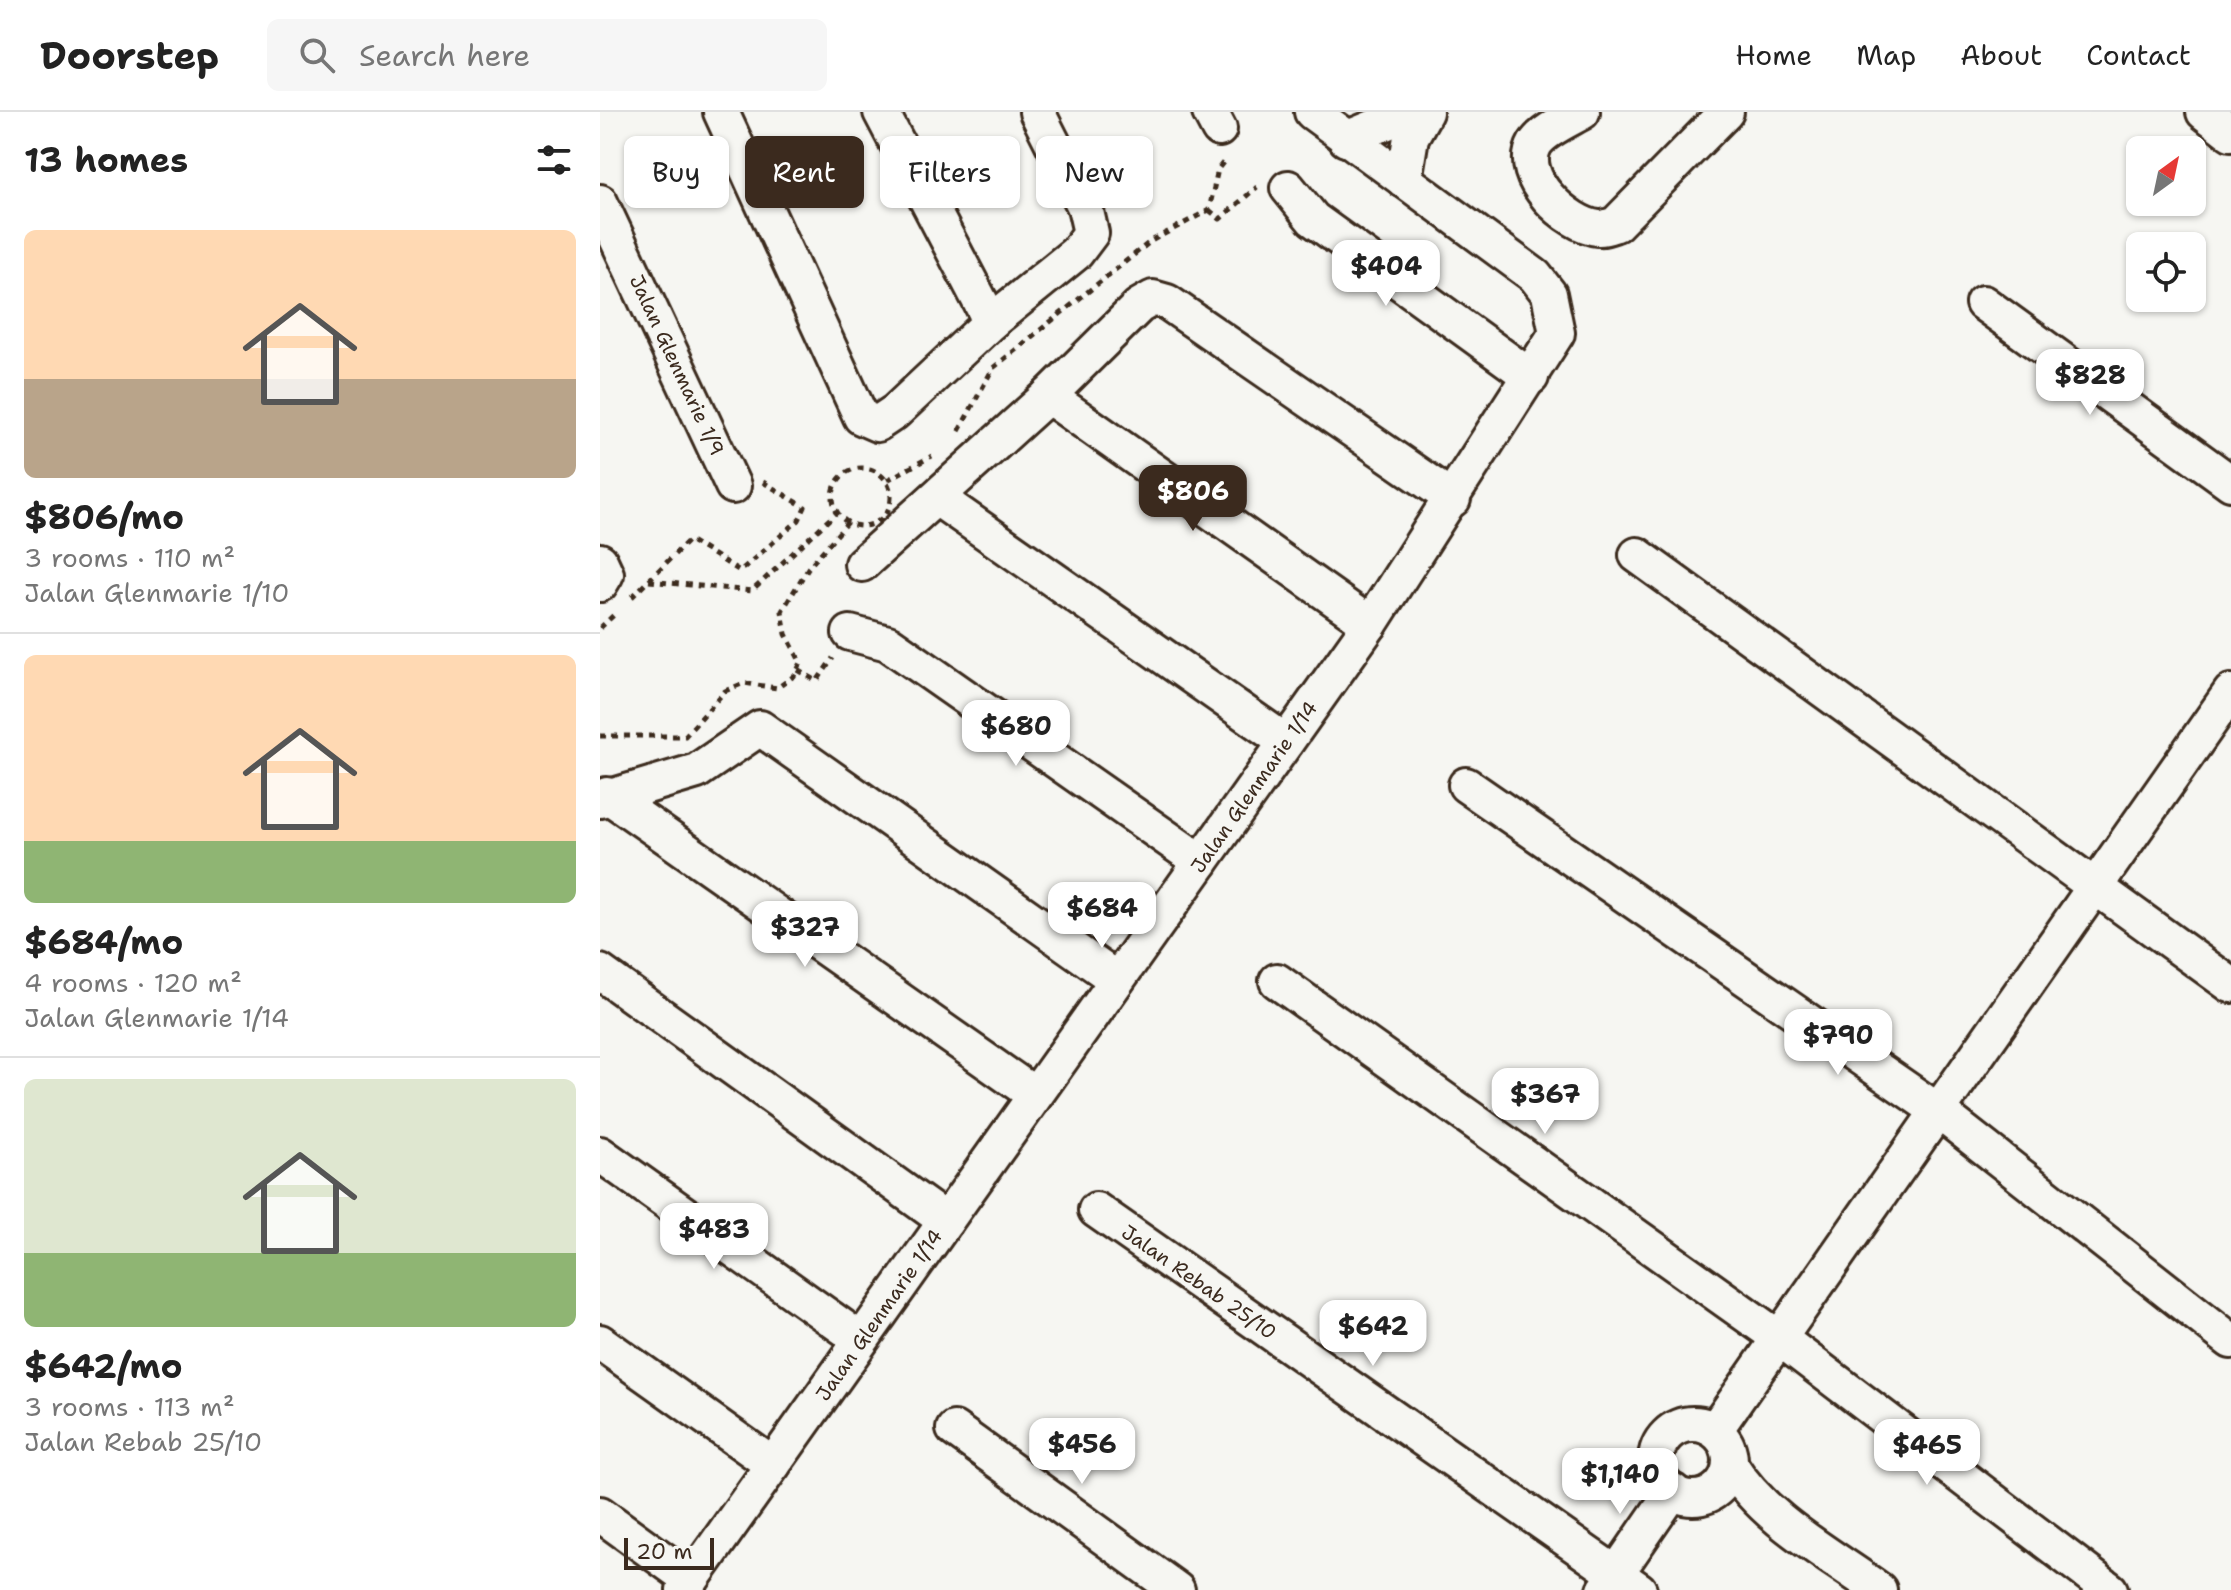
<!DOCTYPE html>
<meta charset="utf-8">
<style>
:root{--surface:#fff;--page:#f6f6f6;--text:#222;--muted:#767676;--line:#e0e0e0;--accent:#3b2a1e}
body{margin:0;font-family:"Shantell Sans",sans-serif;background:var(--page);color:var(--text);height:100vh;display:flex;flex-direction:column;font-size:30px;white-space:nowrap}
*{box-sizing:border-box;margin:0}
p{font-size:26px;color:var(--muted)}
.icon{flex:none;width:44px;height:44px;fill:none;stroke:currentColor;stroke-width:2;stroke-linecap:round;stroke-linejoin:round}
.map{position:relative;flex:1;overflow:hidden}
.details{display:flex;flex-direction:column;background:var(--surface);width:600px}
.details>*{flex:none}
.guide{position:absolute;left:24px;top:24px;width:760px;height:72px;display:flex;gap:16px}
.needle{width:52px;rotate:33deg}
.controls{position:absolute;left:1526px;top:24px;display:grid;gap:16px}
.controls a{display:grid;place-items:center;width:80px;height:80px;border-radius:12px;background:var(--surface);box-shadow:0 2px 6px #0004;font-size:40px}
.scale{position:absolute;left:24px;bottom:20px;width:90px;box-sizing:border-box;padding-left:8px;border:4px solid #3b2a1e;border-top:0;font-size:22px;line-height:28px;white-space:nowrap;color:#3b2a1e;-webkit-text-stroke:6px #f6f6f2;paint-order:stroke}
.price{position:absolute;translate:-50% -68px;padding:0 18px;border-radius:16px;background:#fff;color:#222;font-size:26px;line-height:52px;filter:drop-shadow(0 2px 4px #0008)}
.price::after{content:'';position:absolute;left:50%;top:48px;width:24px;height:18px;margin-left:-12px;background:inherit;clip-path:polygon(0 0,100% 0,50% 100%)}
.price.on{background:var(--accent);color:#fff}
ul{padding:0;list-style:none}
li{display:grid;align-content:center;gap:16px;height:424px;padding:0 24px}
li+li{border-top:2px solid var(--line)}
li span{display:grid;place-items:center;height:248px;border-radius:12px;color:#555}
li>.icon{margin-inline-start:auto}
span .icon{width:144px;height:144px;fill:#fffc;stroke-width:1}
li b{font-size:34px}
h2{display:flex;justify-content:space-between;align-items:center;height:96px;padding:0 24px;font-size:34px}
.tag{padding:0 28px;border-radius:12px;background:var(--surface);box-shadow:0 2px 6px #0004;font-size:28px;line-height:72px}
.tag.on{background:var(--accent);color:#fff}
header{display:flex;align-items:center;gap:48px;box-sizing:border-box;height:112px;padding:0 40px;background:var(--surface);border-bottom:2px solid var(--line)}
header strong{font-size:38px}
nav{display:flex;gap:44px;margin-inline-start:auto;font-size:28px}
.search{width:560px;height:72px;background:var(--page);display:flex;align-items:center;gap:20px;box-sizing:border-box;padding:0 28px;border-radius:12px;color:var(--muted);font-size:30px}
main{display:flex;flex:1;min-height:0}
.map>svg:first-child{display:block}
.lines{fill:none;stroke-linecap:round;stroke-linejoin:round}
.minor-casing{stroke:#3b2a1e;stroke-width:40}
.path{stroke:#3b2a1e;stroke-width:5;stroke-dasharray:6 6;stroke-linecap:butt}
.minor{stroke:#f6f6f2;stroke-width:34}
.labels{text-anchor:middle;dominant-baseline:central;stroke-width:8;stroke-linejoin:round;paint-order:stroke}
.street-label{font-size:20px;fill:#3b2a1e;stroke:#f6f6f2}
</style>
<header>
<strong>Doorstep</strong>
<div class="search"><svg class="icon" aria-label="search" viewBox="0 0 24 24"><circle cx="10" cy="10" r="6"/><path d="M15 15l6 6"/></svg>Search here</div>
<nav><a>Home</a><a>Map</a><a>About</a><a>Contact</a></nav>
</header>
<main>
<section class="details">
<h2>13 homes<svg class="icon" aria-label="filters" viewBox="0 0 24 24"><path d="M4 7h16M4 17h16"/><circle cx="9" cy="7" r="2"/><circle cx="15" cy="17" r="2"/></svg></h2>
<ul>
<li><span style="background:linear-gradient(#ffd9b3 60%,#b9a48a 0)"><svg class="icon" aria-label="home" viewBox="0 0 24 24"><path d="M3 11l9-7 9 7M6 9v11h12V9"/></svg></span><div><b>$806/mo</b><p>3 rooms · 110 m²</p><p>Jalan Glenmarie 1/10</p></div></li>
<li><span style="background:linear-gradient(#ffd9b3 75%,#8fb573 0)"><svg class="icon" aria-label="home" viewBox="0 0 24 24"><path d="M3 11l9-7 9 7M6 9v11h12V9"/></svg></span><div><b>$684/mo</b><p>4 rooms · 120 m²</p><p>Jalan Glenmarie 1/14</p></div></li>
<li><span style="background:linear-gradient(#dfe7d0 70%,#8fb573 0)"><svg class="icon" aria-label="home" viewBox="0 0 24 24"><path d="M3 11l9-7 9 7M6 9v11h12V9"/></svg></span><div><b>$642/mo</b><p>3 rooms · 113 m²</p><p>Jalan Rebab 25/10</p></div></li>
</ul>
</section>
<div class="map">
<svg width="1631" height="1478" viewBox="0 0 1631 1478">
<rect width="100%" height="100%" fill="#f6f6f2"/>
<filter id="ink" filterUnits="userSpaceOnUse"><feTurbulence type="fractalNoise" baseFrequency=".0125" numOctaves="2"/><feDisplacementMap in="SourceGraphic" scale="16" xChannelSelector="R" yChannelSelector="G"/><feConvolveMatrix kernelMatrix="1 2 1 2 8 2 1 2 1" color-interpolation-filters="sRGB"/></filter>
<g filter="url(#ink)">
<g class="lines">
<defs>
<g id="minor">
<polyline points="121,0 261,305 277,312 295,300 391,210 476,141 491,121 485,95 437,0"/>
<polyline points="281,0 391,210"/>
<polyline points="610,0 619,17"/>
<path d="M982 0C968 8 943 19 935 32 916 65 968 113 998 116 1003 117 1010 114 1016 112L1126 0"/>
<polyline points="1604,0 1631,21"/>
<polyline points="746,27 811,0"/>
<polyline points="804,68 811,25 825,0"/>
<polyline points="688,76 713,107 931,265"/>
<polyline points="0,90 133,374"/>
<polyline points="1383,191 1631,371"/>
<polyline points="448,284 770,512"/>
<polyline points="337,386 686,630"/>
<polyline points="1037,443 1631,873"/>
<polyline points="0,449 6,462 0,472"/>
<polyline points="262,452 448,284 539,194 553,186 567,190 853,387"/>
<polyline points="250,521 288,531 601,750"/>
<polyline points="866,673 1338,999 1631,1229"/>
<polyline points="7,683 435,983"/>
<polyline points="0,688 97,659 160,616 517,868"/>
<polyline points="0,860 346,1109"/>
<polyline points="677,869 1179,1226 1510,1478"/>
<polyline points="0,1042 261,1228"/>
<polyline points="496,1098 1039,1478"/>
<polyline points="0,1230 173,1353"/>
<circle cx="1093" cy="1349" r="37"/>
<polyline points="354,1317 577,1478"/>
<polyline points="1115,1318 1631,580"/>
<path d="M1130 1352C1163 1407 1228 1441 1279 1478"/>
<polyline points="0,1402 91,1468"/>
<polyline points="84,1478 770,512 957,221 949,182 935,164 712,0"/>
<polyline points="1005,1478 1073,1379"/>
</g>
</defs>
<use href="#minor" class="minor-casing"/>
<g class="path">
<polyline points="609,98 620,107 657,75"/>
<polyline points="359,319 393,256 551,129 609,98 618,57 625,48"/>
<circle cx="262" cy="385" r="29"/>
<polyline points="287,368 332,344"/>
<polyline points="49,469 152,479 237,400"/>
<polyline points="32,485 89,428 140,459 199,408 205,395 163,370"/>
<polyline points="0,516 17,500"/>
<polyline points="198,558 217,569 233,546"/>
<polyline points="0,624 85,624 125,579 144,571 177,576 194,564 201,551 186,522 182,499 208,456 248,410"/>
</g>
<use href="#minor" class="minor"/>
</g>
</g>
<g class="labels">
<g class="street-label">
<text transform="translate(77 253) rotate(65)">Jalan Glenmarie 1/9</text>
<text transform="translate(654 675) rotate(-55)">Jalan Glenmarie 1/14</text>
<text transform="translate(599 1170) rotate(35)">Jalan Rebab 25/10</text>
<text transform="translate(279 1203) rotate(-55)">Jalan Glenmarie 1/14</text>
</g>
</g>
</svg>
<div class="controls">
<a><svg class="needle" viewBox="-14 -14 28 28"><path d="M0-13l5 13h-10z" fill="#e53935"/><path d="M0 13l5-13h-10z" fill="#767676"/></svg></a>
<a><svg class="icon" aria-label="locate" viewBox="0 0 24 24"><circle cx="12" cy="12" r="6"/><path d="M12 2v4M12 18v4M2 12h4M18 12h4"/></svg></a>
</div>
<div class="scale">20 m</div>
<b class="price" style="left:786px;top:196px">$404</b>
<b class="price" style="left:1490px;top:305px">$828</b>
<b class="price on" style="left:593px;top:421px">$806</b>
<b class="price" style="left:416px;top:656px">$680</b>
<b class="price" style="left:502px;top:838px">$684</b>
<b class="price" style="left:205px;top:857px">$327</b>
<b class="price" style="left:1238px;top:965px">$790</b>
<b class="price" style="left:945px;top:1024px">$367</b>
<b class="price" style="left:114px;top:1159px">$483</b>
<b class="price" style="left:773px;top:1256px">$642</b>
<b class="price" style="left:482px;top:1374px">$456</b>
<b class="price" style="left:1327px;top:1375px">$465</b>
<b class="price" style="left:1020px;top:1404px">$1,140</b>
<div class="guide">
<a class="tag">Buy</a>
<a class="tag on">Rent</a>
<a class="tag">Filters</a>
<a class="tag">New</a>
</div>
</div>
</main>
